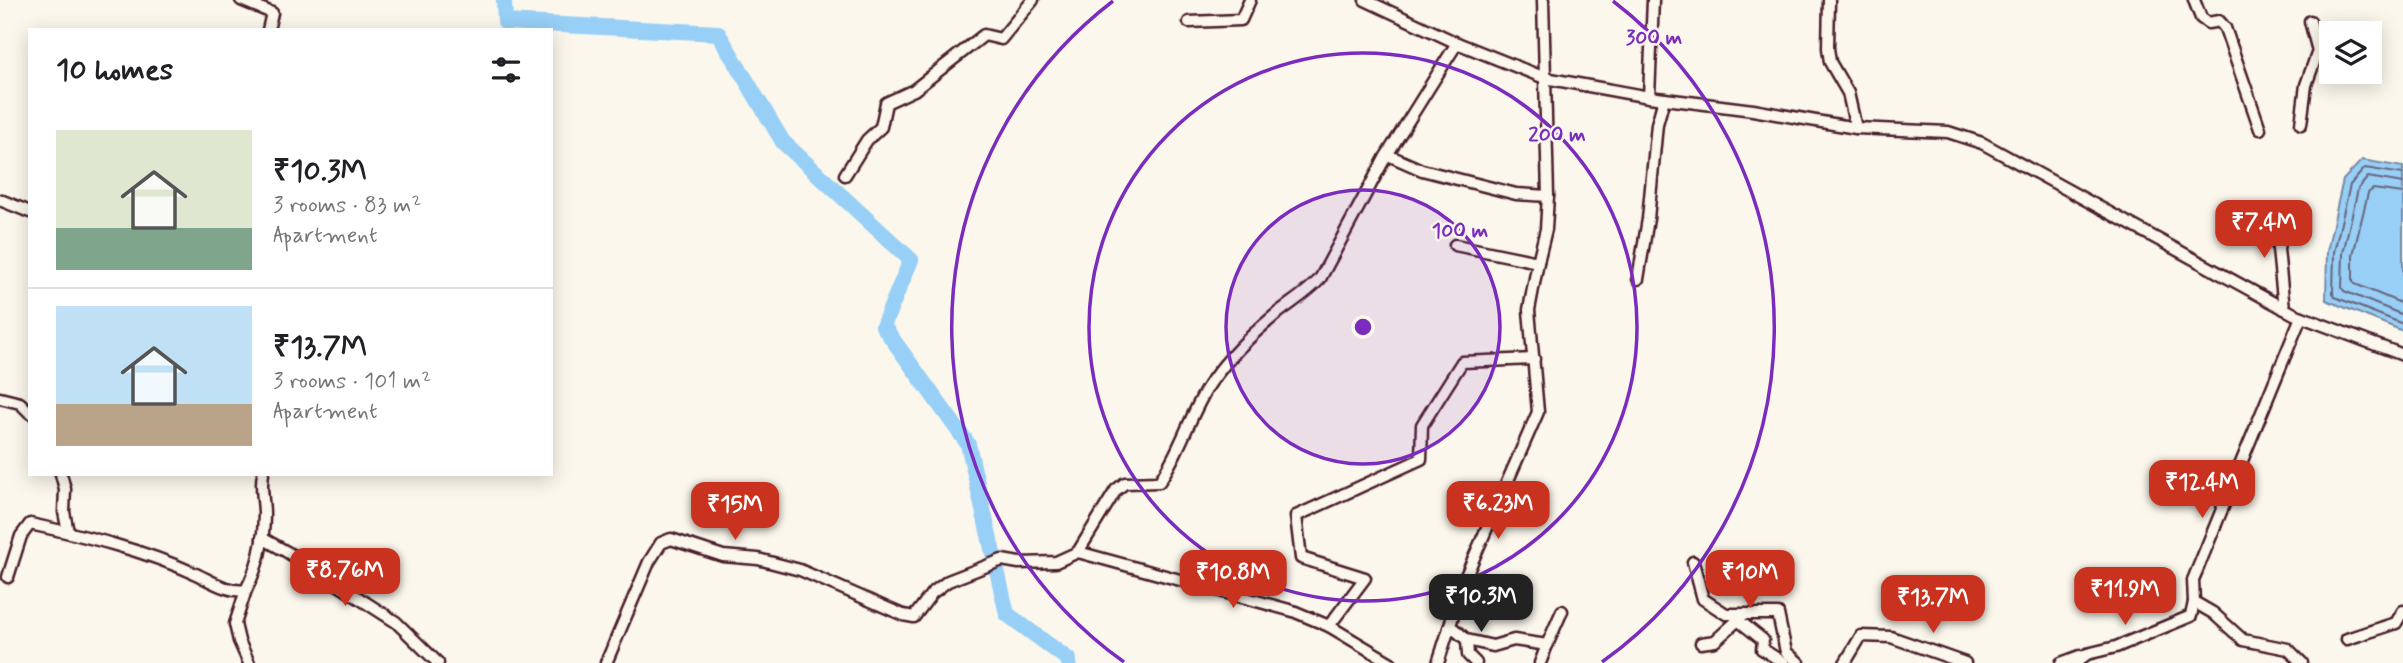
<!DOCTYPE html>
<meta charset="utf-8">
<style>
:root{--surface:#fff;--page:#f2f2f2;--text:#202124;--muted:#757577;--line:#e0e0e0;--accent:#c8321e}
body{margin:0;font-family:Mynerve,sans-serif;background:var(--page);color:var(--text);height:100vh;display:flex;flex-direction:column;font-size:26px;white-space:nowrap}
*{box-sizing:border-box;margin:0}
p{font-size:23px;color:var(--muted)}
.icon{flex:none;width:38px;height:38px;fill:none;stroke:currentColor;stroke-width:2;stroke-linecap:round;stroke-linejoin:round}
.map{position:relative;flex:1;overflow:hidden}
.panel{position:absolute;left:28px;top:28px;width:525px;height:448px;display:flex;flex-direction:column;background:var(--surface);border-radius:0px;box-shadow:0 4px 18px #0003}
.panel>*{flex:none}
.buttons{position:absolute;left:2319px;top:21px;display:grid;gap:14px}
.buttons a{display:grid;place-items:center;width:63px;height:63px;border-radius:0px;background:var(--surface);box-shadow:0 4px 18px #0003;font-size:35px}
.price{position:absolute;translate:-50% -60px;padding:0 16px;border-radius:14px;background:var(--accent);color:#fff;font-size:23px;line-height:46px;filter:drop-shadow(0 2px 4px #0008)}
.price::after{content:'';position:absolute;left:50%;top:42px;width:21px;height:16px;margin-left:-10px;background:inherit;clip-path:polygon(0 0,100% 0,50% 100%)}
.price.selected{background:#222;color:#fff}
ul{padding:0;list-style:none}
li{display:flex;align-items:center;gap:21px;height:175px;padding:0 28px}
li+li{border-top:2px solid var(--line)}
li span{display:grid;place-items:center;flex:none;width:196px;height:140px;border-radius:0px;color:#555}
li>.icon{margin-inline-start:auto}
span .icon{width:84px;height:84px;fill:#fffc;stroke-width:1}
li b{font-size:30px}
h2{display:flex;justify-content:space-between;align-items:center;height:84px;padding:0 28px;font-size:30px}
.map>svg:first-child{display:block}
.water{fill:#97cff6;stroke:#7889a5;stroke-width:2}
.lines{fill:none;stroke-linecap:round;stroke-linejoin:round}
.shore{stroke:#69657c;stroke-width:2}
.river{stroke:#97cff6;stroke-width:16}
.minor-casing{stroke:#4a1f2b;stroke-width:15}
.minor{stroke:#fbf7ec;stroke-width:10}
.ring{fill:none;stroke:#7b2cbf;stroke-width:3.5}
.centre{fill:#7b2cbf;stroke:#fbf7ec;stroke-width:3.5}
.ring-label{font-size:21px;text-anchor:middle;font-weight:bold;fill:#7b2cbf;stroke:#fbf7ec;stroke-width:5;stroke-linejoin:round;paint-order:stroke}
</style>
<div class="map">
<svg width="2403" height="663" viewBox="0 0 2403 663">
<rect width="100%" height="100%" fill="#fbf7ec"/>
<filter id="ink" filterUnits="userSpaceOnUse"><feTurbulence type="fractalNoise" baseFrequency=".0143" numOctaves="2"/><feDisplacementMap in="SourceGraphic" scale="14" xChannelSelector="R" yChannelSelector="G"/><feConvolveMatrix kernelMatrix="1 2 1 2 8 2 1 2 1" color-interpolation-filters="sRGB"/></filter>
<g filter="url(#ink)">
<polygon class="water" points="2362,160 2403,167 2403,331 2326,300 2327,251 2343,180"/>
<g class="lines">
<g class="shore">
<polyline points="2403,174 2365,168 2350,185 2334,252 2333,293 2335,297 2403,324"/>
<polyline points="2403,183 2368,177 2358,189 2343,253 2342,288 2344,291 2403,315"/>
<polyline points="2403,193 2373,189 2368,193 2353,255 2353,281 2355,284 2403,304"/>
</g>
<polyline class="river" points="504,0 505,22 718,33 783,142 911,260 883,326 968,444 1007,614 1069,660 1069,663"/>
<defs>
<g id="minor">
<polyline points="241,0 272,13 268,30"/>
<polyline points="1365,0 1457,43"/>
<polyline points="1829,0 1828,48 1830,62 1848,93 1856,128"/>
<polyline points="2194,0 2201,18 2208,23 2219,21 2225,28 2260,129"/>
<polyline points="1189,22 1241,20 1250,0"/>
<polyline points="1649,97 1653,0"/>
<polyline points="2301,124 2306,85 2318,51 2310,21"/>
<polyline points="1388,155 1422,170 1516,194 1548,196"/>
<polyline points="845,175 867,140 881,127 886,103 914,90 984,35 1001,39 1033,0"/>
<polyline points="0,200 30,212"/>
<polyline points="2284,211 2278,249 2284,309"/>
<polyline points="1455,245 1538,262 1546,229 1548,196 1543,0"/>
<polyline points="1638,279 1648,219 1657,124 1664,99"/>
<polyline points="2301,317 2193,580 2194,602 2213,613 2243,640 2288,649 2302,663"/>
<polyline points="0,398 20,403 30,413"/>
<polyline points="61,474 65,489 64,512 68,532"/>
<polyline points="262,538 287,552 396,622 438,663"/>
<polyline points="1078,552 1293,611 1329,626 1391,663"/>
<polyline points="1693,562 1703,599 1726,614 1778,614 1786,652 1799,663"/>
<path d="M8 577 21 536 30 524C86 536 143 550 196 574 211 581 229 593 246 590 258 567 264 540 264 514 264 501 260 487 263 474"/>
<polyline points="246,590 235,624 239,641 249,663"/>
<polyline points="1329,626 1365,578 1301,558 1296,516 1421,459 1422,425 1462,362 1534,359"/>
<polyline points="1449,628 1454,629 1467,640 1468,655 1476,663"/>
<polyline points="2347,639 2396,623 2403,611"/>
<polyline points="1467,640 1493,646 1514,640 1547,645 1562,611"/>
<polyline points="1701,643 1715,641 1738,620 1763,640 1762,649 1784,663"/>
<path d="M606 663 649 562 661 543 671 539 723 556 758 559 800 570 903 615 914 617 932 593 948 581 1002 560 1019 563 1056 562 1078 552 1116 490 1125 483 1159 482C1181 451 1190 413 1211 382 1228 358 1251 335 1274 316 1290 303 1306 294 1320 279L1385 158 1457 43 1545 78 1649 97 1753 110 1856 128 1948 132 1982 143 2294 314 2403 355"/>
<polyline points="1438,663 1465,578 1538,412 1529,310 1538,262"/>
<polyline points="1540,663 1547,645"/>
<polyline points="1845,663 1861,636 1891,637 1965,663"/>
<polyline points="2061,663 2080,656"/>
<polyline points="2076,663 2087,654 2116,647 2191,616 2194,602"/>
</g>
</defs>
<use href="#minor" class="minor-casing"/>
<use href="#minor" class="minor"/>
</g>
</g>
<circle cx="1363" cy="327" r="137" fill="#7b2cbf" fill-opacity=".12"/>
<g class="ring">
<circle cx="1363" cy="327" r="137"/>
<circle cx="1363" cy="327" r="274"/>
<path d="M1124 662A411 411 0 0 1 1113 1M1613 1A411 411 0 0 1 1602 662"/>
</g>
<circle cx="1363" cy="327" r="10" class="centre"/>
<g class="ring-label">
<text x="1654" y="44">300 m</text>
<text x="1557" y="141">200 m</text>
<text x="1460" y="237">100 m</text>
</g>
</svg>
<div class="buttons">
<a><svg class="icon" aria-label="layers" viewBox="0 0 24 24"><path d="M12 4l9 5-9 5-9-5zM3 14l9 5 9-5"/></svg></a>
</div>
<b class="price" style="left:2264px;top:260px">₹7.4M</b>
<b class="price" style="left:2202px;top:520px">₹12.4M</b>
<b class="price" style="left:1498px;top:541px">₹6.23M</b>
<b class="price" style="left:735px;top:542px">₹15M</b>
<b class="price" style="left:345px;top:608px">₹8.76M</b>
<b class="price" style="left:1233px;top:610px">₹10.8M</b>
<b class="price" style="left:1750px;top:610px">₹10M</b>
<b class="price" style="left:2125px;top:627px">₹11.9M</b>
<b class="price selected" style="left:1481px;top:634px">₹10.3M</b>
<b class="price" style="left:1933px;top:635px">₹13.7M</b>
<section class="panel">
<h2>10 homes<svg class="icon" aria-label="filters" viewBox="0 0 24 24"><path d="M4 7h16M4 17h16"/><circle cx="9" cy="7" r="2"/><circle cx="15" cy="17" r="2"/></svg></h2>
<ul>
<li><span style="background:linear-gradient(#dfe7d0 70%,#7fa58c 0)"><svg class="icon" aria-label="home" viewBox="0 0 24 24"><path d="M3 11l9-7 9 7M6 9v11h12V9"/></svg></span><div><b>₹10.3M</b><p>3 rooms · 83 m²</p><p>Apartment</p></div></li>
<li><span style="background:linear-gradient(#bfe0f5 70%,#b9a48a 0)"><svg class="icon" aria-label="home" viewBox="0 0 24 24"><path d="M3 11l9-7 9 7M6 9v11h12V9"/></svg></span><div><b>₹13.7M</b><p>3 rooms · 101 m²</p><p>Apartment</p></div></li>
</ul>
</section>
</div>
